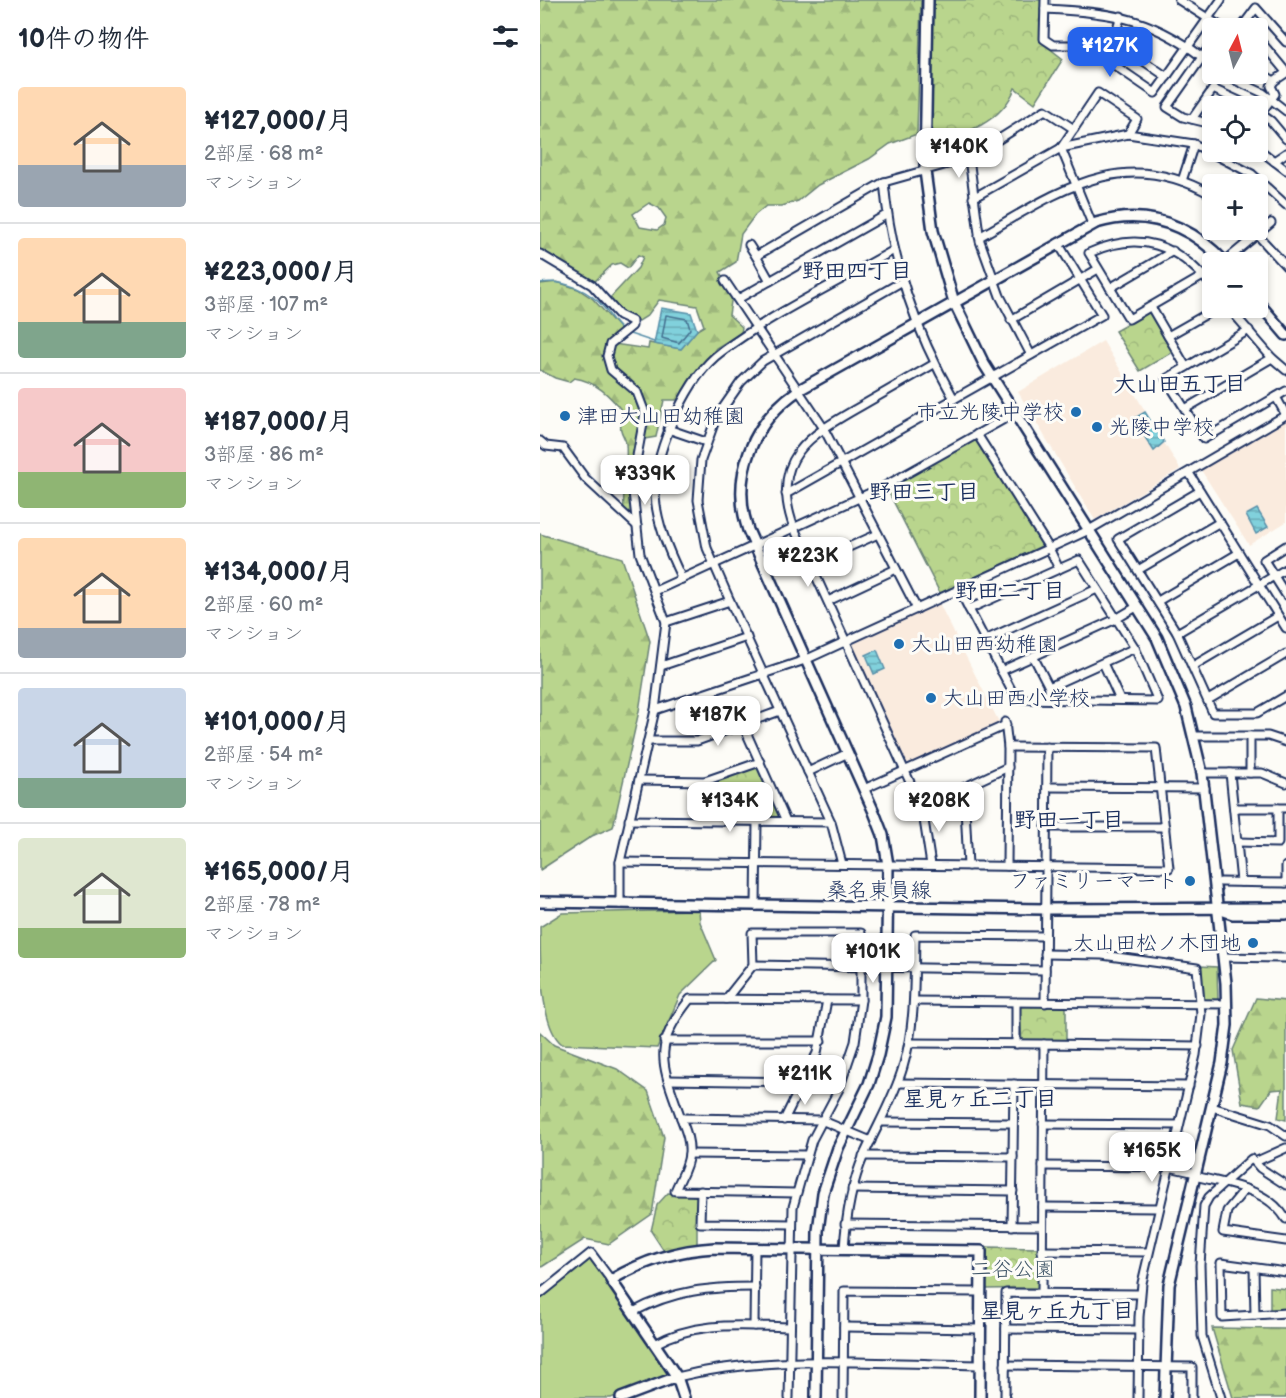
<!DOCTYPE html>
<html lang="ja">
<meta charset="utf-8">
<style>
:root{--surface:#fff;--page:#f2f2f3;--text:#1f2937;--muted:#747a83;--line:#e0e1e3;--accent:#2563eb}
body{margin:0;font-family:"Balsamiq Sans","Klee One",sans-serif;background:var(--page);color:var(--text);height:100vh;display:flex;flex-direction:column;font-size:22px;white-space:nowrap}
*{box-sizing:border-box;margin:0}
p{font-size:20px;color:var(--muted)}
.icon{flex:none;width:33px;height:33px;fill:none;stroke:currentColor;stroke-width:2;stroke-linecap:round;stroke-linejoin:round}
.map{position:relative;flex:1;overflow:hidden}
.panel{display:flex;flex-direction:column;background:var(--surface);width:540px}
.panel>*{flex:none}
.needle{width:39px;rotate:7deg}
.controls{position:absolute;left:662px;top:18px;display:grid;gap:12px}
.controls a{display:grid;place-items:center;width:66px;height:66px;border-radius:6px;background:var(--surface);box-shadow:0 3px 9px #0003;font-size:30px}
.price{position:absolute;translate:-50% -51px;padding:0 14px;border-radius:12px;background:#fff;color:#222;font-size:20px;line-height:39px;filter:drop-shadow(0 2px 3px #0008)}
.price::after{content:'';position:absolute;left:50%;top:36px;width:18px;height:14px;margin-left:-9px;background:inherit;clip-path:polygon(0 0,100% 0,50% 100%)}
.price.active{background:var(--accent);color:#fff}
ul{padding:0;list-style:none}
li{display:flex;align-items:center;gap:18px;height:150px;padding:0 18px}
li+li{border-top:2px solid var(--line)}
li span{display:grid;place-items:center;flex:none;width:168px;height:120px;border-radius:6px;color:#555}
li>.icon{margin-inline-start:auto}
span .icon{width:72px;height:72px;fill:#fffc;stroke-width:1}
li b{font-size:26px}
h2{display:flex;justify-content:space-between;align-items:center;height:72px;padding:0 18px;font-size:26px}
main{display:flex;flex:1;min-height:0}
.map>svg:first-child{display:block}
.built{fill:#faebde}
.grass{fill:#b9d58d;stroke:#6a8276;stroke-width:1.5}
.forest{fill:url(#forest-firs);stroke:#6a8276;stroke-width:1.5;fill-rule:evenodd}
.park{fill:url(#park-crowns);stroke:#6a8276;stroke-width:1.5}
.water{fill:url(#water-rules);stroke:#5890aa;stroke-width:1.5}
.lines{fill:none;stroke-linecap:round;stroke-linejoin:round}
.shore{stroke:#447090;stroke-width:1.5}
.stream{stroke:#5890aa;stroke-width:1.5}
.street-casing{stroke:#1b2f5e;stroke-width:11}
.secondary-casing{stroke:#1b2f5e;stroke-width:14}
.street{stroke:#fdfcf7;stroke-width:7}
.secondary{stroke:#fdfcf7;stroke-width:9}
.poi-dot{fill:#1f6fb2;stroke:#fdfcf7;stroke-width:2}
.labels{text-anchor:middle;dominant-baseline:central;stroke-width:6;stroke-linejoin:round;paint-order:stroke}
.poi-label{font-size:21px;fill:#1b2f5e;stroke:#fdfcf7;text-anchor:start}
.street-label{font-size:21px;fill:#1b2f5e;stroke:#fdfcf7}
.park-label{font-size:21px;fill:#42586a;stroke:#fdfcf7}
.neighbourhood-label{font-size:22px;font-weight:bold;fill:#1b2f5e;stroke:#fdfcf7}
</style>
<main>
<section class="panel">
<h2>10件の物件<svg class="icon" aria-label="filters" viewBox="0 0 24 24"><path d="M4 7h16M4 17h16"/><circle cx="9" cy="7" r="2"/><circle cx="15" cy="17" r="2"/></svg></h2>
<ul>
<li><span style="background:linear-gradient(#ffd9b3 65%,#9aa5b1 0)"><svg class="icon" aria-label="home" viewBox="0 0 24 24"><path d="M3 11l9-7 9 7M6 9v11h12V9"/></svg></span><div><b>¥127,000/月</b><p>2部屋 · 68 m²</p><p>マンション</p></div></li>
<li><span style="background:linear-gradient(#ffd9b3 70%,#7fa58c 0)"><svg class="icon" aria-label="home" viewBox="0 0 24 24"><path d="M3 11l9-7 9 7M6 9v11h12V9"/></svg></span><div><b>¥223,000/月</b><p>3部屋 · 107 m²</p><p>マンション</p></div></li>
<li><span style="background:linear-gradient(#f6c9c9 70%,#8fb573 0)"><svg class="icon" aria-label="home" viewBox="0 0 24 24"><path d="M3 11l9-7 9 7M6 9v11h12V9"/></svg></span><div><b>¥187,000/月</b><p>3部屋 · 86 m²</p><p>マンション</p></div></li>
<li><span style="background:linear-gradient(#ffd9b3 75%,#9aa5b1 0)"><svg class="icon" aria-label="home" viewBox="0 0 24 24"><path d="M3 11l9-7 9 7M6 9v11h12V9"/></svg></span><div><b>¥134,000/月</b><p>2部屋 · 60 m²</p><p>マンション</p></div></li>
<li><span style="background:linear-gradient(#c9d6e8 75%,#7fa58c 0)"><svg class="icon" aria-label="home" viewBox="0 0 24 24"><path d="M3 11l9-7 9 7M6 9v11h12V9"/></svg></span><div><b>¥101,000/月</b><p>2部屋 · 54 m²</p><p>マンション</p></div></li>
<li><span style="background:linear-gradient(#dfe7d0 75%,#8fb573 0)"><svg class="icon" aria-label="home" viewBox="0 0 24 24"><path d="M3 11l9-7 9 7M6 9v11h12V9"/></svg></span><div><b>¥165,000/月</b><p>2部屋 · 78 m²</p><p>マンション</p></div></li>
</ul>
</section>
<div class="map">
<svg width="746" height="1398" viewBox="0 0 746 1398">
<defs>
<pattern id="forest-firs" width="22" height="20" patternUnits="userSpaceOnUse" patternTransform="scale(1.5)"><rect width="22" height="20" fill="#b9d58d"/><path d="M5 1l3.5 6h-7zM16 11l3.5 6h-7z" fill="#9eb77c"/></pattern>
<pattern id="park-crowns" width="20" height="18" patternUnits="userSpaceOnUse" patternTransform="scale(1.5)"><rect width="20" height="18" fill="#b9d58d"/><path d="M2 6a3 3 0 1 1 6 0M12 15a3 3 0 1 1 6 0" fill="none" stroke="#9eb77c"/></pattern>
<pattern id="water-rules" width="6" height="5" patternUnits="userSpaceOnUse" patternTransform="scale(1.5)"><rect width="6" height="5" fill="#81d1dc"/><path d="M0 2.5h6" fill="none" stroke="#69aab6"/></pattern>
</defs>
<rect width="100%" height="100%" fill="#fdfcf7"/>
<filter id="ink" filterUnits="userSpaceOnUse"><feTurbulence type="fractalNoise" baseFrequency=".0167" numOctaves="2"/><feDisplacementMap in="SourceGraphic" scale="12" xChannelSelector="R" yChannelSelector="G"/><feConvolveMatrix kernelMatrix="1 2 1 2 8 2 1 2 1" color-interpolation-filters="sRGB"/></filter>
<g filter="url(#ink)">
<g class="built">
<polygon points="563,341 640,469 555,520 478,392"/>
<polygon points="746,421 746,522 709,545 661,470"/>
<polygon points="399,603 460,724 367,766 311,645"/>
</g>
<g class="grass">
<path d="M159 910 160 922 176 960 140 995 117 1048 22 1044C0 1027 0 959 0 927L22 913Z"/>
<polygon points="660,966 677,967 678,1001 663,1000"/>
<polygon points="49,1257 130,1374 71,1398 0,1398 0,1298"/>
</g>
<g class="forest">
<path d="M0 0H381L377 134 350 144 329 159 278 185 258 201 242 206H226L215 215 201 234 196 262 180 272 192 295 189 315 202 327 201 333 176 348 137 400H124L116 437 104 439C106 429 110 416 106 406 96 386 57 371 74 344L108 349 109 343 141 349 157 330 164 326 157 306 119 300 107 316 99 321 80 314 69 299 98 268 103 257 98 255 88 268 80 263 72 265 53 283 0 253ZM109 203 119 208 126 218 124 225 117 230 100 227 93 214Z"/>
<path d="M17 282 38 289 53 299 81 330 70 341 65 362 71 374 94 393 103 414 87 480 93 518 84 511C82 488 88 465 86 444 86 439 82 435 81 430 79 424 84 419 83 412 70 396 56 381 34 378L29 382 15 378 0 370V284Z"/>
<polygon points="0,534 82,558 110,641 99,711 73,827 52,836 0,870"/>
<polygon points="716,998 746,1001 746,1120 738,1118 742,1089 731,1090 720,1106 702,1103 693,1050"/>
<polygon points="0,1032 14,1045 77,1069 108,1091 124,1137 112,1214 69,1244 45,1239 0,1268"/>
<polygon points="672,1328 746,1329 746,1398 693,1398"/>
</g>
<g class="park">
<path d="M394 0H501L500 41 523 59 495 103 475 88C463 120 424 139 390 137Z"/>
<polygon points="609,312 634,351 600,371 575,331"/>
<polygon points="435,438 504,545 400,593 347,489"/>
<polygon points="217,766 240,818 169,818 167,816 169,782"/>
<polygon points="482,1005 526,1006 526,1041 482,1041 479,1007"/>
<polygon points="128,1193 157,1196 157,1244 124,1251 111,1231 117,1205"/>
<polygon points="447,1247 499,1248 499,1288 446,1289"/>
<polygon points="730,1287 746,1289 746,1311 730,1311"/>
</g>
<g class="water">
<polygon points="121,308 151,313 157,330 141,349 114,344"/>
<polygon points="605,412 624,442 614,451 593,419"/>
<polygon points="717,509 728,527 716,534 706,515"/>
<polygon points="337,650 345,669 334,674 326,655"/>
</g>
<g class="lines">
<polygon class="shore" points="126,315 147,319 150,329 139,343 122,338"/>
<g class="stream">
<path d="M0 283C23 279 50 290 65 309 71 317 75 325 83 331"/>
<polyline points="87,333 114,342"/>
</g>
<defs>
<g id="street">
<polyline points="505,0 504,39 513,45 545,45 615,93 681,0"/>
<polyline points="639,0 683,28"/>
<path d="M505 9C575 12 617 19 672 65"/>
<polyline points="581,16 573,40 627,77"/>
<polyline points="701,28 716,8 746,42"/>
<polyline points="717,37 746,72"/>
<polyline points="672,43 627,107 643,117 672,124"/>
<polyline points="717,70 734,81 746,73"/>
<polyline points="682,74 723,93 746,111"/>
<polyline points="717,111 731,121 746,139"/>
<polyline points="721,113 735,94 731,86 734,81"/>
<polyline points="652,119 673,89 710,106"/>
<polyline points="521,148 558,93 597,119 588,134"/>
<polyline points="521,148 552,224"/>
<polyline points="717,148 746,170"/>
<polyline points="429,158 440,241 460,296 491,355"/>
<polyline points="734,161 746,153"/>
<polyline points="642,181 654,144"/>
<path d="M344 182C351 261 375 330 414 399"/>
<polyline points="433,198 521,148 588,134 654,144 712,174 746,205"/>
<polyline points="713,230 746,266"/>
<path d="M439 237C517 193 582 143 672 195"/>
<polyline points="209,245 216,256"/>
<polyline points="0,254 52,285 79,315 92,321 92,326 70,344 67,356 71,370 97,392 105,413 92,483 100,554 126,622 115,710 80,862 80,904"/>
<polyline points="684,262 731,223"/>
<path d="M672 270 663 276 589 319 549 253C600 230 637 244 672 286"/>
<polyline points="185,281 283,427 377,609"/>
<polyline points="230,281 216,256 344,182 429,158 505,110 534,129"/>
<polyline points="570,288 633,251"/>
<polyline points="198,299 346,215"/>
<polyline points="611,307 646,367"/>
<polyline points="689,308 732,358 746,370"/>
<polyline points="471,320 558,269"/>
<polyline points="709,330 626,379 664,439 746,391"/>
<polyline points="628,336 677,308"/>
<polyline points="736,397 746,415"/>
<polyline points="645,409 732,358"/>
<polyline points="128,429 166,442"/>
<polyline points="437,434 509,548 519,569"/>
<polyline points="0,441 6,446 23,448 45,478 97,526"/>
<polyline points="649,473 746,628"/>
<polyline points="660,491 578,539 637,633 673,713 717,713 746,696"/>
<polyline points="246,494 562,315 518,243"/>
<polyline points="746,546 724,560 746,595"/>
<polygon points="539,560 595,648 618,701 476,699 429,609"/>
<polyline points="271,564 338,534"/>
<polyline points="598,570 680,522"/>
<path d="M142 579C129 552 114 518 115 488 116 448 148 376 181 352 233 313 297 283 354 250"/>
<polyline points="419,589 429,609"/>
<polyline points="115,591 343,487 475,413"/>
<polyline points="190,601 167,548 158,500 161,460 176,418 201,382 223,361 361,282"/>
<polyline points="288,601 356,569"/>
<polyline points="618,601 699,553"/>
<polyline points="126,622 190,601 291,822 302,864"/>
<polyline points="637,633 746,569"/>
<polyline points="445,640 557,589"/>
<polyline points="493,656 509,687 509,699"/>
<polyline points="563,663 580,700"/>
<polyline points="121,666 207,637"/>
<polyline points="653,666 738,616"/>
<polyline points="461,671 576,619 598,606"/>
<polyline points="509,687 595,648"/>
<polyline points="668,700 746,654"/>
<polyline points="115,710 265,660 549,530 746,415"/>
<polyline points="465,722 468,747 467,866"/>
<polyline points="203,725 246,821"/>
<polyline points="655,736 728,736 746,742"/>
<polyline points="108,741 157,741 240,711"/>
<polyline points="268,772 308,753"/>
<polyline points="662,773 722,773 746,783"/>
<polyline points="690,773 701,882"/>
<polyline points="710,773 710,736"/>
<polyline points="99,780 165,781 220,762"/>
<polyline points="507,787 665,788"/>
<polyline points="424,788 428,866"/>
<polyline points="324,789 466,725"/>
<polyline points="380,808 468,767"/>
<polyline points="694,808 746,808"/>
<polyline points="89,820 291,822"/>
<polyline points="164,820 165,781"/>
<polyline points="506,827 625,827"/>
<polyline points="698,842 738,843 738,808"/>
<polyline points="80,862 629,868 616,748 468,747"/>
<path d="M391 865 384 820 374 791 254 528C229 459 268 436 321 406 345 392 370 378 394 364"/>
<polyline points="681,882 746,883"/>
<polyline points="746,883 746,866"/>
<polyline points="216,906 217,821"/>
<polyline points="505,954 562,955 657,968 661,1014 656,1055 602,1283 599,1317 598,1398"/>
<polyline points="683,957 746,958"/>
<polyline points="213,965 505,970"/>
<polyline points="186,999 213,965 212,933 321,933 321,1000 315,1042 299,1089 272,1140 253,1207 249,1398"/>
<polyline points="374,1001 687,1004"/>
<polyline points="505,1003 507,747"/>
<polyline points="124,1041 281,1041"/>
<polyline points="369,1043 504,1044"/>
<polyline points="476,1044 476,1003"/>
<polyline points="128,1080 264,1082"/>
<polyline points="358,1083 649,1086"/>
<polyline points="672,1107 730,1125 746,1136"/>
<polyline points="141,1118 281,1120 331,1141"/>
<polyline points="244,1120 277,1053 287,1000"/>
<polyline points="341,1122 473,1123"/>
<polyline points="503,1124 639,1125"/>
<polyline points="149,1154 267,1155"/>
<polyline points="323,1156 473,1157"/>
<polyline points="715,1162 720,1168 746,1185"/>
<polyline points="503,1166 629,1167 656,1173"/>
<path d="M655 1176C688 1185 726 1187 746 1219"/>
<polyline points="312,1189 473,1191"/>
<polyline points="705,1189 687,1211 683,1232 746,1241"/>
<polyline points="161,1191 160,1223 252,1224"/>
<path d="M256 1193 135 1191C140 1178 148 1168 149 1153 150 1140 145 1129 141 1118 122 1064 111 1048 150 999L321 1000"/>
<polyline points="503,1207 619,1208"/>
<polyline points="305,1224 502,1226"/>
<polyline points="472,1226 474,1084"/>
<path d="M304 1249C306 1216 311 1185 324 1155 337 1126 354 1098 363 1067 376 1024 374 979 375 935L505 936"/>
<polyline points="502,1251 608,1252"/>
<polyline points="714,1268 715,1315"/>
<polyline points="746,1272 681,1263 682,1317 746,1313"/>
<polyline points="502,1293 504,1044 658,1046"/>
<polyline points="0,1294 51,1253 71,1280"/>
<path d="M93 1312C134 1290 170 1287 215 1287"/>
<polyline points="214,1326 215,1248"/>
<polyline points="304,1327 440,1329"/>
<polyline points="466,1329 599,1330"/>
<path d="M115 1344C157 1320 204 1326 250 1327"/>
<polyline points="465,1365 652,1367 652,1398"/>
<path d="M137 1377C235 1353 340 1364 440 1365"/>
<polyline points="303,1398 304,1291 441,1292"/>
<polyline points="465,1398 466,1293 600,1294"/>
<polyline points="681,1398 662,1336 660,1265 664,1206 669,1197 711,1159 715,1162 746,1148"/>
</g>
<g id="secondary">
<polyline points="388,0 385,171 393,231 414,302 444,364 617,638 646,707 662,773 686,983 687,1025 682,1063 629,1285 625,1398"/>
<polyline points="717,301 746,335"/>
<polyline points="0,902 505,909 746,908"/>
<polyline points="681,910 693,914 746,914"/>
<polyline points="81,1398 137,1377"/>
<path d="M144 1398 137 1377 71 1280C103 1261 136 1250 174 1248L441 1251 440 1398"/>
<path d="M276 1398 278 1231 283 1193 298 1148 329 1084 338 1055 346 1017 348 865 343 835 334 812 208 530C190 476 213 421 259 390L556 223C607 208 650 225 685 262"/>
</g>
</defs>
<use href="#street" class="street-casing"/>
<use href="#secondary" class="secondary-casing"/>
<use href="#street" class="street"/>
<use href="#secondary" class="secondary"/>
</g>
</g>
<g class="poi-dot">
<circle cx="536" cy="412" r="6"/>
<circle cx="25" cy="416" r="6"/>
<circle cx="557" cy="427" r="6"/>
<circle cx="359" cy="644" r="6"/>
<circle cx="391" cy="698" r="6"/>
<circle cx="650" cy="881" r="6"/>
<circle cx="713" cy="943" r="6"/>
</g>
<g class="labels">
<g class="poi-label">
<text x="524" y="412" text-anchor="end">市立光陵中学校</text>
<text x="37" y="416">津田大山田幼稚園</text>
<text x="569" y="427">光陵中学校</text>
<text x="371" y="644">大山田西幼稚園</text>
<text x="403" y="698">大山田西小学校</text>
<text x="638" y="881" text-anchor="end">ファミリーマート</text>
<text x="701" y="943" text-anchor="end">大山田松ノ木団地</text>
</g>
<g class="street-label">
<text x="339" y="890">桑名東員線</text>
</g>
<g class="park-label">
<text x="473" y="1269">二谷公園</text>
</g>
<g class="neighbourhood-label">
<text x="317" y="271">野田四丁目</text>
<text x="640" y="384">大山田五丁目</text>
<text x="384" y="492">野田三丁目</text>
<text x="470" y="591">野田二丁目</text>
<text x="529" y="820">野田一丁目</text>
<text x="440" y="1099">星見ヶ丘二丁目</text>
<text x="517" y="1311">星見ヶ丘九丁目</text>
</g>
</g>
</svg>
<div class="controls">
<a><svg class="needle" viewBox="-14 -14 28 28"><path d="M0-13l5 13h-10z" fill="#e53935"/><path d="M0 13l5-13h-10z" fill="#747a83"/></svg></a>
<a><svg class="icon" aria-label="locate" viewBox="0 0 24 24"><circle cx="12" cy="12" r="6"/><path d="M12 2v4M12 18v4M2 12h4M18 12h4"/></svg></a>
<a>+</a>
<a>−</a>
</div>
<b class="price active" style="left:570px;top:78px">¥127K</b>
<b class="price" style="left:419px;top:179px">¥140K</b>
<b class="price" style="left:105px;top:506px">¥339K</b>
<b class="price" style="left:268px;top:588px">¥223K</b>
<b class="price" style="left:178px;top:747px">¥187K</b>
<b class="price" style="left:190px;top:833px">¥134K</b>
<b class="price" style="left:399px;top:833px">¥208K</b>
<b class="price" style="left:333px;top:984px">¥101K</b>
<b class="price" style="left:265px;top:1106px">¥211K</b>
<b class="price" style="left:612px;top:1183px">¥165K</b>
</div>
</main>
